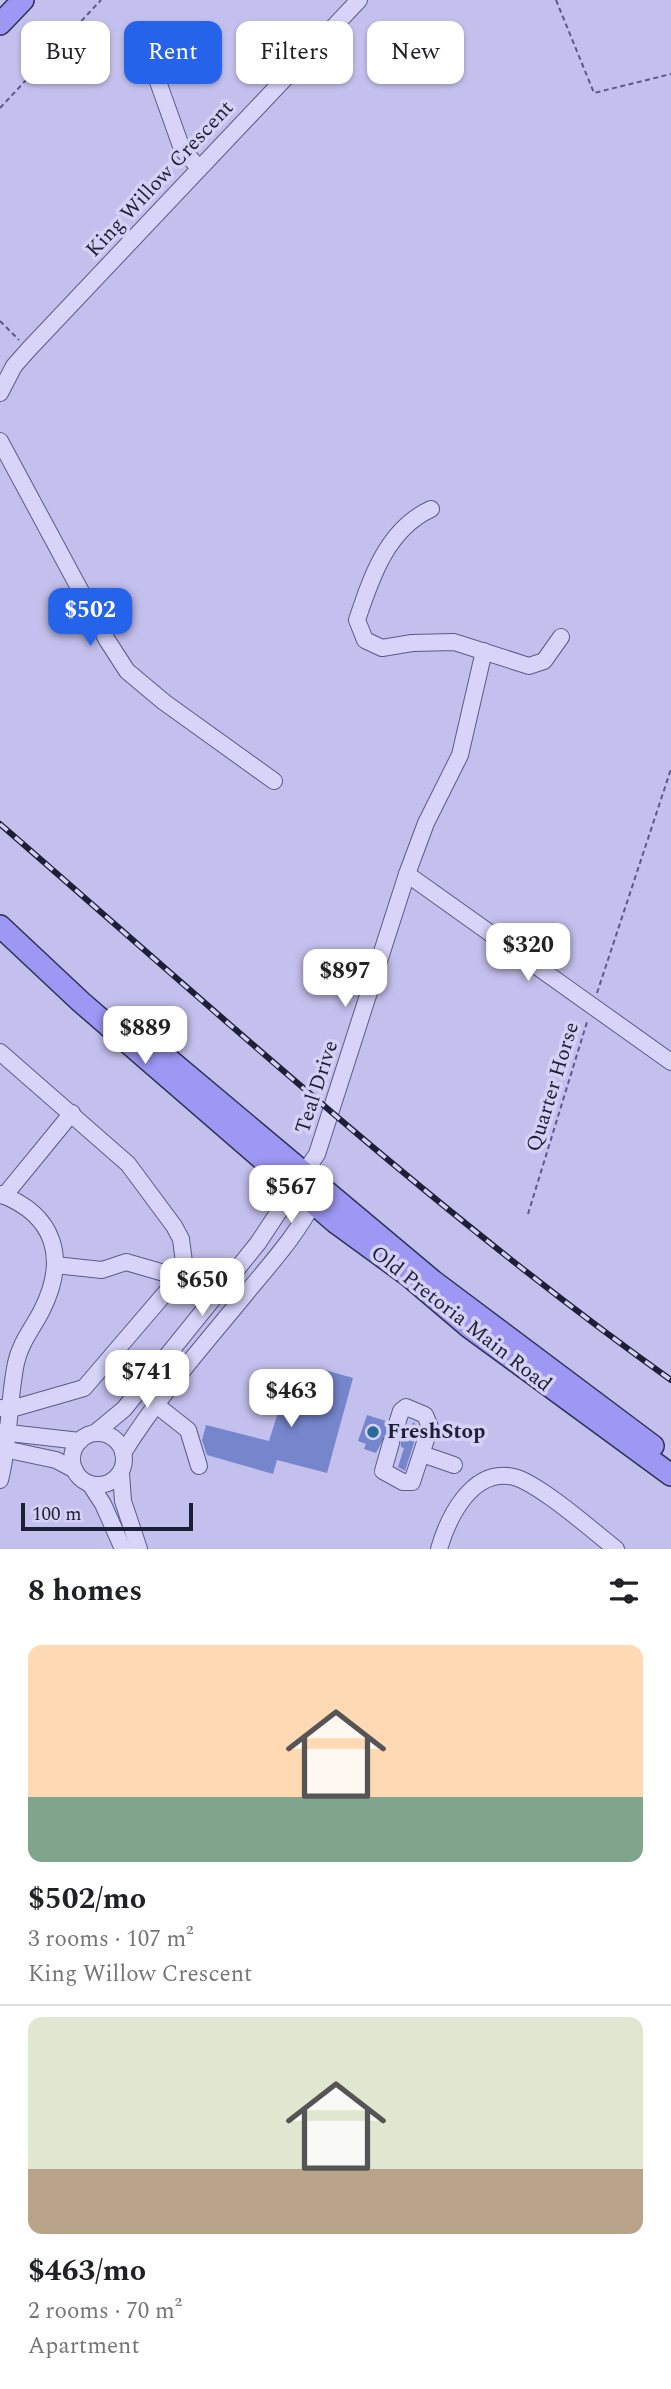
<!DOCTYPE html>
<meta charset="utf-8">
<style>
:root{--surface:#fff;--page:#f2f2f2;--text:#202124;--muted:#757577;--line:#e0e0e0;--accent:#2563eb}
body{margin:0;font-family:Spectral,serif;background:var(--page);color:var(--text);height:100vh;display:flex;flex-direction:column;font-size:26px;white-space:nowrap}
*{box-sizing:border-box;margin:0}
p{font-size:23px;color:var(--muted)}
.icon{flex:none;width:38px;height:38px;fill:none;stroke:currentColor;stroke-width:2;stroke-linecap:round;stroke-linejoin:round}
.map{position:relative;height:1549px;overflow:hidden}
.drawer{display:flex;flex-direction:column;background:var(--surface);flex:1}
.drawer>*{flex:none}
.top-card{position:absolute;left:21px;top:21px;width:630px;height:63px;display:flex;gap:14px}
.scale{position:absolute;left:21px;bottom:18px;width:172px;box-sizing:border-box;padding-left:7px;border:4px solid #1c2037;border-top:0;font-size:19px;line-height:24px;white-space:nowrap;color:#1c2037;-webkit-text-stroke:5px #d4d0f6;paint-order:stroke}
.price{position:absolute;translate:-50% -60px;padding:0 16px;border-radius:14px;background:#fff;color:#222;font-size:23px;line-height:46px;filter:drop-shadow(0 2px 4px #0008)}
.price::after{content:'';position:absolute;left:50%;top:42px;width:21px;height:16px;margin-left:-10px;background:inherit;clip-path:polygon(0 0,100% 0,50% 100%)}
.price.active{background:var(--accent);color:#fff}
ul{padding:0;list-style:none}
li{display:grid;align-content:center;gap:14px;height:371px;padding:0 28px}
li+li{border-top:2px solid var(--line)}
li span{display:grid;place-items:center;height:217px;border-radius:14px;color:#555}
li>.icon{margin-inline-start:auto}
span .icon{width:126px;height:126px;fill:#fffc;stroke-width:1}
li b{font-size:30px}
h2{display:flex;justify-content:space-between;align-items:center;height:84px;padding:0 28px;font-size:30px}
.pill{padding:0 24px;border-radius:14px;background:var(--surface);box-shadow:0 2px 5px #0004;font-size:24px;line-height:63px}
.pill.active{background:var(--accent);color:#fff}
.map>svg:first-child{display:block}
.building{fill:#7586cd}
.lines{fill:none;stroke-linecap:round;stroke-linejoin:round}
.minor-casing{stroke:#585b88;stroke-width:18}
.major-casing{stroke:#2c3255;stroke-width:24}
.path{stroke:#585b88;stroke-width:2;stroke-dasharray:5 3.5;stroke-linecap:butt}
.minor{stroke:#d7d3f9;stroke-width:16}
.major{stroke:#9e97f3;stroke-width:21}
.rail-casing{stroke:#1c2037;stroke-width:6}
.rail{stroke:#d4d0f6;stroke-width:3.5;stroke-dasharray:10;stroke-linecap:butt}
.poi-dot{fill:#276c98;stroke:#d4d0f6;stroke-width:2.5}
.labels{text-anchor:middle;dominant-baseline:central;stroke-width:7;stroke-linejoin:round;paint-order:stroke}
.street-label{font-size:21px;fill:#1c2037;stroke:#d4d0f6}
.poi-label{font-size:21px;font-weight:bold;fill:#1c2037;stroke:#d4d0f6;text-anchor:start}
</style>
<div class="map">
<svg width="671" height="1549" viewBox="0 0 671 1549">
<rect width="100%" height="100%" fill="#c4c0ee"/>
<g class="building">
<polygon points="325,1370 353,1378 327,1473 277,1460 273,1474 207,1455 202,1440 206,1425 269,1441 289,1377 318,1387"/>
<polygon points="367,1415 386,1421 386,1434 376,1453 364,1449 366,1444 358,1441"/>
<polygon points="413,1422 419,1427 405,1471 398,1467 404,1448 401,1447 400,1439 405,1433 409,1435"/>
</g>
<g class="lines">
<defs>
<g id="minor">
<polyline points="134,37 156,76 182,149 199,168"/>
<polyline points="0,393 14,366 29,349 359,0"/>
<polyline points="0,441 107,640 127,671 164,702 274,781"/>
<path d="M431 509C387 529 371 578 357 620L365 640 382 648 412 643 454 642 529 666 544 661 561 637"/>
<polyline points="407,874 671,1062"/>
<polyline points="0,1052 128,1164 174,1226 181,1239 185,1270 84,1388 11,1409 0,1408"/>
<path d="M0 1194C55 1215 68 1258 42 1310 33 1328 20 1343 16 1363 8 1402 10 1441 0 1480"/>
<polyline points="4,1196 72,1113"/>
<polyline points="55,1265 102,1270 126,1262 178,1277"/>
<polyline points="155,1404 188,1430 199,1466"/>
<polyline points="0,1432 80,1441"/>
<polyline points="95,1433 124,1409 258,1243 317,1154 407,874 426,823 460,755 484,651"/>
<circle cx="98" cy="1459" r="26"/>
<polyline points="391,1443 383,1471 403,1482 412,1482 430,1427 425,1415 406,1407 401,1411 395,1430"/>
<polyline points="0,1448 56,1460 75,1470"/>
<path d="M123 1453C159 1395 205 1344 248 1291 273 1261 300 1231 317 1195"/>
<polyline points="422,1454 454,1465"/>
<polyline points="121,1473 123,1501 139,1549"/>
<polyline points="90,1484 103,1504 123,1549"/>
<path d="M439 1549C448 1518 472 1467 514 1477 540 1484 593 1531 616 1549"/>
</g>
<g id="major">
<polyline points="0,24 23,0"/>
<polyline points="0,926 81,1002 335,1222 409,1276 469,1327 671,1475"/>
<polyline points="154,1047 433,1281 653,1446"/>
</g>
</defs>
<use href="#minor" class="minor-casing"/>
<use href="#major" class="major-casing"/>
<g class="path">
<polyline points="556,0 594,93 671,74"/>
<polyline points="0,108 101,0"/>
<polyline points="0,321 19,340"/>
<polyline points="597,993 671,769"/>
<polyline points="528,1214 587,1022"/>
</g>
<use href="#minor" class="minor"/>
<use href="#major" class="major"/>
<defs>
<path id="rail" d="M0 824C219 1014 434 1211 671 1380"/>
</defs>
<use href="#rail" class="rail-casing"/>
<use href="#rail" class="rail"/>
</g>
<circle class="poi-dot" cx="373" cy="1432" r="7"/>
<g class="labels">
<g class="street-label">
<text transform="translate(160 179) rotate(-47)">King Willow Crescent</text>
<text transform="translate(317 1087) rotate(-72)">Teal Drive</text>
<text transform="translate(553 1087) rotate(-73)">Quarter Horse</text>
<text transform="translate(461 1319) rotate(38)">Old Pretoria Main Road</text>
</g>
<g class="poi-label">
<text x="387" y="1432">FreshStop</text>
</g>
</g>
</svg>
<div class="scale">100 m</div>
<b class="price active" style="left:90px;top:648px">$502</b>
<b class="price" style="left:528px;top:983px">$320</b>
<b class="price" style="left:345px;top:1009px">$897</b>
<b class="price" style="left:145px;top:1066px">$889</b>
<b class="price" style="left:291px;top:1225px">$567</b>
<b class="price" style="left:202px;top:1318px">$650</b>
<b class="price" style="left:147px;top:1410px">$741</b>
<b class="price" style="left:291px;top:1429px">$463</b>
<div class="top-card">
<a class="pill">Buy</a>
<a class="pill active">Rent</a>
<a class="pill">Filters</a>
<a class="pill">New</a>
</div>
</div>
<section class="drawer">
<h2>8 homes<svg class="icon" aria-label="filters" viewBox="0 0 24 24"><path d="M4 7h16M4 17h16"/><circle cx="9" cy="7" r="2"/><circle cx="15" cy="17" r="2"/></svg></h2>
<ul>
<li><span style="background:linear-gradient(#ffd9b3 70%,#7fa58c 0)"><svg class="icon" aria-label="home" viewBox="0 0 24 24"><path d="M3 11l9-7 9 7M6 9v11h12V9"/></svg></span><div><b>$502/mo</b><p>3 rooms · 107 m²</p><p>King Willow Crescent</p></div></li>
<li><span style="background:linear-gradient(#dfe7d0 70%,#b9a48a 0)"><svg class="icon" aria-label="home" viewBox="0 0 24 24"><path d="M3 11l9-7 9 7M6 9v11h12V9"/></svg></span><div><b>$463/mo</b><p>2 rooms · 70 m²</p><p>Apartment</p></div></li>
</ul>
</section>
